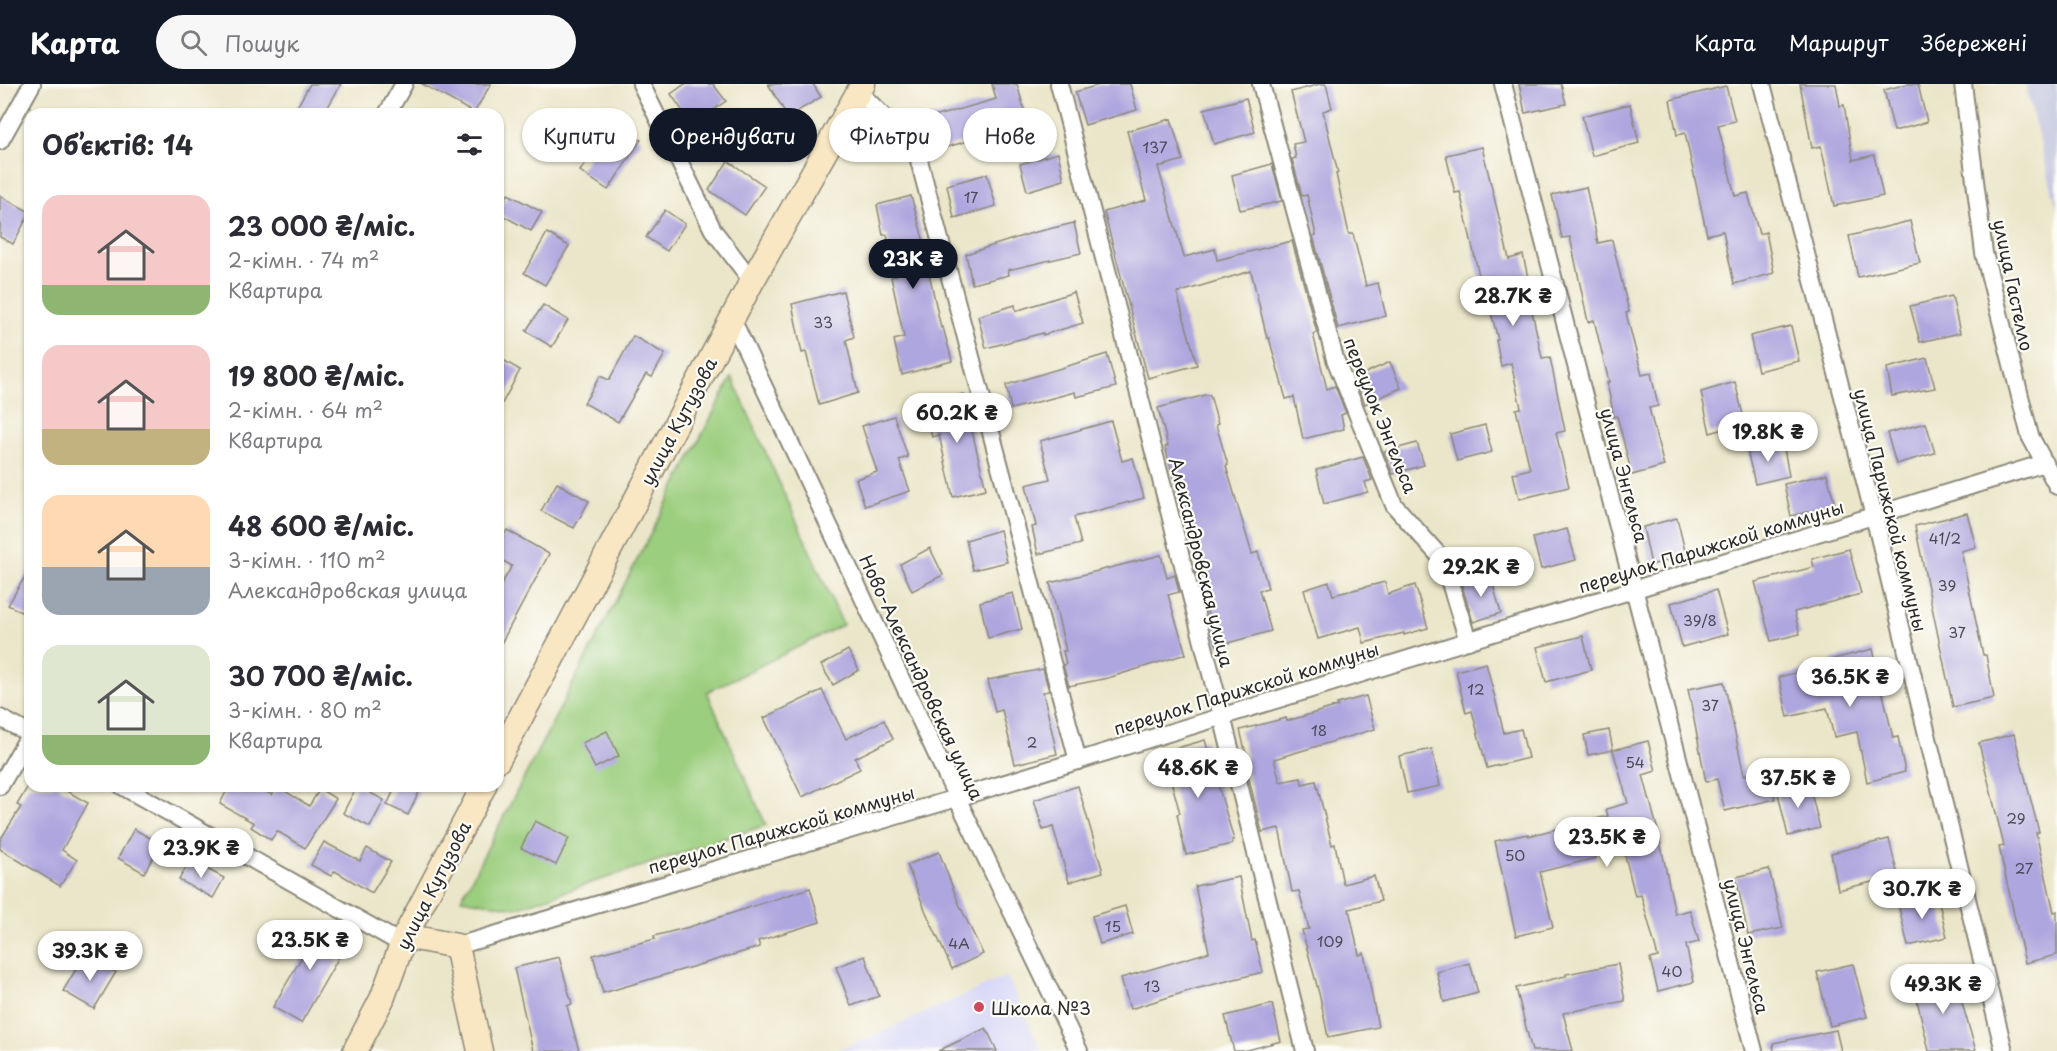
<!DOCTYPE html>
<html lang="uk">
<meta charset="utf-8">
<style>
:root{--surface:#fff;--page:#f7f7f7;--text:#2b2b33;--muted:#7c7c81;--accent:#111827}
body{margin:0;font-family:"Playpen Sans",sans-serif;background:var(--page);color:var(--text);height:100vh;display:flex;flex-direction:column;font-size:22px;white-space:nowrap}
*{box-sizing:border-box;margin:0}
p{font-size:20px;color:var(--muted)}
.icon{flex:none;width:33px;height:33px;fill:none;stroke:currentColor;stroke-width:2;stroke-linecap:round;stroke-linejoin:round}
.map{position:relative;flex:1;overflow:hidden}
.panel{position:absolute;left:24px;top:24px;width:480px;height:684px;display:flex;flex-direction:column;background:var(--surface);border-radius:18px;box-shadow:0 2px 4px #0004}
.panel>*{flex:none}
.guide{position:absolute;left:522px;top:24px;width:570px;height:54px;display:flex;gap:12px}
.price{position:absolute;translate:-50% -51px;padding:0 14px;border-radius:21px;background:#fff;color:#222;font-size:20px;line-height:39px;filter:drop-shadow(0 2px 3px #0008)}
.price::after{content:'';position:absolute;left:50%;top:36px;width:18px;height:14px;margin-left:-9px;background:inherit;clip-path:polygon(0 0,100% 0,50% 100%)}
.price.on{background:var(--accent);color:#fff}
ul{padding:0;list-style:none}
li{display:flex;align-items:center;gap:18px;height:150px;padding:0 18px}
li span{display:grid;place-items:center;flex:none;width:168px;height:120px;border-radius:18px;color:#555}
li>.icon{margin-inline-start:auto}
span .icon{width:72px;height:72px;fill:#fffc;stroke-width:1}
li b{font-size:26px}
h2{display:flex;justify-content:space-between;align-items:center;height:72px;padding:0 18px;font-size:26px}
.tag{padding:0 21px;border-radius:27px;background:var(--surface);box-shadow:0 2px 4px #0004;font-size:21px;line-height:54px}
.tag.on{background:var(--accent);color:#fff}
header{display:flex;align-items:center;gap:36px;box-sizing:border-box;height:84px;padding:0 30px;background:var(--accent);color:#fff}
header strong{font-size:28px}
nav{display:flex;gap:33px;margin-inline-start:auto;font-size:21px}
.search{width:420px;height:54px;background:var(--page);display:flex;align-items:center;gap:15px;box-sizing:border-box;padding:0 21px;border-radius:33px;color:var(--muted);font-size:22px}
.map>svg:first-child{display:block}
.built{fill:#d7d7f8}
.industrial{fill:#bfc2dd}
.green{fill:#9bce7e;stroke:#637c54;stroke-width:1.5}
.building{fill:#aea6de}
.lines{fill:none;stroke-linecap:round;stroke-linejoin:round}
.street-casing{stroke:#8b887a;stroke-width:20}
.secondary-casing{stroke:#8b887a;stroke-width:27}
.street{stroke:#fff;stroke-width:16}
.secondary{stroke:#f9e7c3;stroke-width:24}
.poi-dot{fill:#d1495b;stroke:#fdfcf7;stroke-width:2}
.labels{text-anchor:middle;dominant-baseline:central;stroke-width:4.5;stroke-linejoin:round;paint-order:stroke}
.number-label{font-size:15px;fill:#4c4a58}
.street-label{font-size:18px;fill:#2b2b2b;stroke:#fdfcf7}
.poi-label{font-size:18px;fill:#2b2b2b;stroke:#fdfcf7;text-anchor:start}
</style>
<header>
<strong>Карта</strong>
<div class="search"><svg class="icon" aria-label="search" viewBox="0 0 24 24"><circle cx="10" cy="10" r="6"/><path d="M15 15l6 6"/></svg>Пошук</div>
<nav><a>Карта</a><a>Маршрут</a><a>Збережені</a></nav>
</header>
<div class="map">
<svg width="2057" height="967" viewBox="0 0 2057 967">
<rect width="100%" height="100%" fill="#fdfcf7"/>
<filter id="ink" filterUnits="userSpaceOnUse"><feTurbulence type="fractalNoise" baseFrequency=".0167" numOctaves="2"/><feDisplacementMap in="SourceGraphic" scale="12" xChannelSelector="R" yChannelSelector="G"/><feConvolveMatrix kernelMatrix="1 2 1 2 8 2 1 2 1" color-interpolation-filters="sRGB"/></filter>
<filter id="wash" filterUnits="userSpaceOnUse"><feTurbulence type="fractalNoise" baseFrequency=".008" numOctaves="4" result="noise"/><feDisplacementMap in="SourceGraphic" scale="24" xChannelSelector="R" yChannelSelector="G"/><feGaussianBlur stdDeviation="1.35" result="paint"/><feColorMatrix in="noise" values="0 0 0 0 0 0 0 0 0 0 0 0 0 0 0 0 0 1.4 0 .05"/><feComposite in="paint" operator="in"/></filter>
<g filter="url(#wash)">
<rect width="100%" height="100%" fill="#ebe6c9"/>
<polygon class="built" points="1007,892 1042,967 835,967 866,955"/>
<polygon class="industrial" points="2025,0 2057,0 2057,125"/>
<polygon class="green" points="732,293 843,541 707,608 766,741 516,824 461,815"/>
<g id="blocks">
<g class="building">
<polygon points="310,0 341,0 324,30 293,30"/>
<polygon points="422,0 491,0 474,29"/>
<polygon points="685,0 713,0 726,17 692,41 671,10"/>
<polygon points="768,0 813,0 821,13 788,33"/>
<polygon points="992,0 1017,0 1028,39 934,67 926,35 996,15"/>
<polygon points="1102,0 1130,0 1137,26 1085,41 1075,8"/>
<polygon points="1320,0 1326,0 1332,24 1323,27 1338,89 1336,90 1349,150 1353,150 1366,202 1378,199 1386,232 1338,244 1313,152 1316,151 1307,111 1302,112 1292,75 1296,74 1293,60 1304,58 1291,8"/>
<polygon points="1519,0 1561,0 1566,20 1525,29"/>
<polygon points="1800,0 1836,0 1840,22 1844,21 1853,76 1874,71 1883,112 1834,122 1821,62 1812,64"/>
<polygon points="1907,0 1918,0 1927,38 1894,47 1884,6"/>
<polygon points="1726,2 1735,37 1718,41 1735,112 1748,109 1759,150 1766,148 1774,189 1734,200 1723,147 1707,151 1685,49 1677,51 1670,16"/>
<polygon points="1246,14 1255,48 1214,60 1204,25"/>
<polygon points="1630,20 1639,59 1592,72 1582,32"/>
<polygon points="1171,35 1183,76 1158,83 1184,173 1215,165 1217,176 1292,157 1317,249 1313,250 1327,305 1335,302 1346,329 1341,331 1344,345 1303,355 1294,313 1286,315 1269,254 1267,254 1251,187 1177,209 1197,281 1148,294 1104,128 1146,116 1127,47"/>
<polygon points="613,38 641,56 608,106 580,87"/>
<polygon points="1482,63 1509,175 1523,171 1529,198 1526,199 1542,274 1550,273 1565,347 1556,349 1569,403 1519,415 1513,389 1530,385 1516,325 1521,324 1511,279 1501,282 1496,256 1498,256 1486,208 1483,209 1460,108 1455,109 1446,71"/>
<polygon points="1058,69 1064,96 1027,107 1020,80"/>
<polygon points="728,77 765,102 745,131 709,106"/>
<polygon points="1272,80 1282,117 1240,126 1232,91"/>
<polygon points="987,90 996,122 954,134 947,101"/>
<polygon points="1586,103 1598,159 1612,156 1629,228 1626,229 1642,291 1651,289 1658,322 1649,324 1664,382 1632,391 1617,332 1614,333 1607,299 1609,298 1594,236 1588,238 1570,153 1562,154 1552,111"/>
<polygon points="508,110 542,128 531,147 498,129"/>
<polygon points="0,112 30,128 13,160 0,153"/>
<polygon points="911,112 930,179 927,180 941,244 943,243 952,277 902,291 894,256 904,253 891,193 896,192 887,151 883,151 877,121"/>
<polygon points="665,126 685,140 667,167 646,153"/>
<polygon points="1910,137 1920,179 1858,193 1849,152"/>
<polygon points="1074,139 1081,169 1008,186 1009,191 972,200 966,170 1032,149"/>
<polygon points="547,149 569,162 545,201 524,189"/>
<polygon points="843,207 854,253 846,256 858,309 819,321 806,268 802,269 792,220"/>
<polygon points="1074,208 1083,239 1043,251 1043,249 986,264 978,232 1015,221 1016,227"/>
<polygon points="1952,212 1960,249 1920,258 1910,222"/>
<polygon points="543,221 568,236 552,263 526,247"/>
<polygon points="1791,242 1799,277 1758,287 1750,252"/>
<polygon points="633,252 665,270 652,293 646,290 618,338 584,319 600,292 609,296"/>
<polygon points="1107,270 1116,303 1076,313 1075,308 1011,325 1006,301"/>
<polygon points="498,273 520,286 498,327"/>
<polygon points="1927,274 1935,304 1892,312 1887,284"/>
<polygon points="1390,278 1401,304 1365,320 1354,294"/>
<polygon points="1735,298 1745,339 1710,349 1701,308"/>
<polygon points="963,310 986,405 953,413 939,351 932,353 924,322"/>
<polygon points="1205,311 1210,311 1218,340 1216,341 1228,381 1226,382 1252,470 1258,468 1268,504 1259,506 1271,547 1217,562 1195,486 1199,485 1165,363 1168,362 1158,324"/>
<polygon points="894,332 908,373 899,376 910,407 865,422 856,395 877,388 862,342"/>
<polygon points="1111,337 1122,377 1133,374 1144,414 1074,433 1081,460 1038,470 1032,443 1036,442 1026,401 1050,395 1040,357"/>
<polygon points="1926,339 1935,369 1896,380 1887,349"/>
<polygon points="1485,341 1492,368 1457,377 1450,350"/>
<polygon points="1417,359 1424,381 1393,390 1384,368"/>
<polygon points="1783,359 1789,392 1755,400 1747,366"/>
<polygon points="1363,373 1372,396 1365,398 1368,408 1324,420 1316,386"/>
<polygon points="1827,390 1835,421 1791,432 1784,400"/>
<polygon points="557,399 589,417 574,444 541,427"/>
<polygon points="1967,429 1976,463 1961,467 1983,571 1986,571 1994,614 1953,623 1915,442"/>
<polygon points="1677,434 1686,471 1651,481 1643,443"/>
<polygon points="1567,445 1576,476 1541,485 1533,454"/>
<polygon points="507,446 549,470 498,565 498,506 512,482 498,474 498,462"/>
<polygon points="1000,446 1007,478 973,486 966,456"/>
<polygon points="930,464 943,491 912,507 900,480"/>
<polygon points="1849,465 1861,510 1794,528 1800,550 1771,557 1755,498 1814,483 1812,475"/>
<polygon points="1161,471 1167,494 1175,491 1179,508 1168,511 1186,570 1108,594 1069,602 1063,581 1066,580 1063,567 1066,567 1050,499"/>
<polygon points="30,484 30,533 8,521"/>
<polygon points="1490,490 1501,529 1473,538 1461,498"/>
<polygon points="1329,498 1333,511 1385,498 1388,510 1415,501 1428,544 1404,551 1404,549 1364,559 1360,543 1318,555 1304,506"/>
<polygon points="1716,506 1728,550 1682,563 1671,519"/>
<polygon points="1013,509 1022,545 988,554 980,518"/>
<polygon points="1583,552 1591,586 1546,598 1537,563"/>
<polygon points="1873,565 1893,654 1898,653 1905,688 1867,698 1857,648 1834,653 1827,624 1788,633 1779,593 1834,579 1833,575"/>
<polygon points="848,566 859,586 833,601 821,581"/>
<polygon points="1486,579 1504,649 1521,645 1528,674 1487,684 1472,627 1466,629 1456,587"/>
<polygon points="1043,585 1049,607 1043,608 1057,670 1015,680 1002,626 995,628 988,596"/>
<polygon points="1724,598 1744,691 1769,684 1775,715 1725,727 1717,695 1706,698 1688,605"/>
<polygon points="822,606 846,655 884,636 893,655 855,674 860,685 802,713 764,634"/>
<polygon points="1366,612 1375,645 1274,675 1280,698 1301,694 1302,700 1316,697 1332,761 1335,760 1343,800 1374,792 1381,817 1349,825 1359,871 1364,869 1378,943 1328,953 1320,913 1302,846 1309,845 1299,807 1292,808 1279,744 1262,748 1244,675 1247,674 1240,646 1286,634 1287,637 1338,622 1337,620"/>
<polygon points="1609,646 1613,666 1588,671 1584,651"/>
<polygon points="607,647 619,672 595,684 582,659"/>
<polygon points="2014,650 2039,748 2036,749 2054,828 2057,827 2057,871 2025,879 1999,763 2004,762 1979,659"/>
<polygon points="1205,656 1234,756 1232,756 1232,760 1186,771 1177,730 1180,729 1163,668"/>
<polygon points="1648,657 1656,687 1643,691 1658,747 1675,830 1690,826 1699,858 1686,861 1694,898 1658,907 1650,875 1658,873 1641,811 1635,812 1621,755 1594,761 1596,774 1540,788 1553,843 1516,852 1495,757 1528,750 1528,752 1608,732 1606,725 1628,719 1613,666"/>
<polygon points="1432,665 1440,702 1407,709 1399,672"/>
<polygon points="1808,697 1820,744 1788,752 1777,705"/>
<polygon points="28,702 58,702 88,719 62,766 77,776 60,802 0,765 0,756 21,723 17,721"/>
<polygon points="229,702 255,702 272,711 277,702 309,722 320,705 336,715 305,764 277,747 271,756 251,743 254,739 220,720"/>
<polygon points="357,702 384,716 370,743 343,729"/>
<polygon points="396,702 407,702 419,708 408,731 387,721"/>
<polygon points="1078,702 1103,788 1069,798 1053,743 1043,746 1034,716"/>
<polygon points="535,737 569,754 556,781 521,764"/>
<polygon points="134,745 161,760 144,789 118,774"/>
<polygon points="1889,755 1898,792 1838,806 1831,769"/>
<polygon points="324,758 360,777 367,764 391,778 372,809 335,787 331,792 311,781"/>
<polygon points="939,768 959,820 983,870 952,885 926,828 907,781"/>
<polygon points="190,776 224,794 213,814 179,796"/>
<polygon points="1769,785 1783,844 1748,851 1736,793"/>
<polygon points="1239,793 1252,857 1255,856 1263,888 1195,905 1130,925 1121,894 1209,868 1195,802"/>
<polygon points="810,804 820,838 758,857 760,863 603,909 593,871 655,855 654,852 689,843"/>
<polygon points="1937,810 1947,853 1908,862 1898,819"/>
<polygon points="1125,822 1133,850 1100,860 1092,832"/>
<polygon points="309,837 347,859 301,939 273,923 303,871 294,866"/>
<polygon points="85,870 116,888 94,925 63,907"/>
<polygon points="865,872 879,912 851,922 836,883"/>
<polygon points="559,873 572,920 567,922 579,967 533,967 514,884"/>
<polygon points="1470,879 1478,909 1444,918 1437,888"/>
<polygon points="1618,880 1625,917 1563,929 1573,967 1532,967 1516,904 1566,892 1566,890"/>
<polygon points="1853,880 1867,933 1830,942 1817,888"/>
<polygon points="1953,888 1976,967 1929,967 1913,899"/>
<polygon points="1272,920 1281,957 1244,967 1234,967 1225,932"/>
<polygon points="986,944 997,967 938,967"/>
<polygon points="1836,946 1841,967 1774,967 1773,959"/>
</g>
</g>
</g>
<g filter="url(#ink)">
<use href="#blocks" fill-opacity="0" stroke="#8b887a" stroke-width="1.5"/>
<g class="lines">
<defs>
<g id="street">
<polyline points="641,0 713,146 752,197"/>
<polyline points="1059,0 1222,632 1305,967"/>
<polyline points="1261,0 1335,275 1394,421 1443,476 1468,557"/>
<polyline points="1503,0 1754,967"/>
<polyline points="1762,0 1874,432 2004,967"/>
<polyline points="1963,0 1984,169 2030,352 2057,402"/>
<polyline points="859,8 916,65 1078,677"/>
<polyline points="387,30 404,0"/>
<polyline points="0,57 32,0"/>
<polyline points="732,235 957,714 1079,967"/>
<polyline points="0,634 30,650 0,702"/>
<polyline points="122,702 402,860"/>
<polyline points="457,862 957,714 2045,379"/>
</g>
<g id="secondary">
<polyline points="498,676 752,197 863,0"/>
<polyline points="405,852 457,862 480,967"/>
<polyline points="355,967 382,915 405,852 484,702"/>
</g>
</defs>
<use href="#street" class="street-casing"/>
<use href="#secondary" class="secondary-casing"/>
<use href="#street" class="street"/>
<use href="#secondary" class="secondary"/>
</g>
</g>
<circle class="poi-dot" cx="979" cy="923" r="6"/>
<g class="labels">
<g class="number-label">
<text x="1155" y="62">137</text>
<text x="971" y="112">17</text>
<text x="823" y="237">33</text>
<text x="1945" y="453">41/2</text>
<text x="1947" y="500">39</text>
<text x="1700" y="535">39/8</text>
<text x="1957" y="547">37</text>
<text x="1476" y="604">12</text>
<text x="1710" y="620">37</text>
<text x="1319" y="645">18</text>
<text x="1032" y="657">2</text>
<text x="1635" y="677">54</text>
<text x="2016" y="733">29</text>
<text x="1515" y="770">50</text>
<text x="2024" y="783">27</text>
<text x="1113" y="841">15</text>
<text x="1330" y="856">109</text>
<text x="959" y="858">4А</text>
<text x="1672" y="886">40</text>
<text x="1152" y="901">13</text>
</g>
<g class="street-label">
<text transform="translate(2014 201) rotate(78)">улица Гастелло</text>
<text transform="translate(1381 331) rotate(68)">переулок Энгельса</text>
<text transform="translate(678 337) rotate(-62)">улица Кутузова</text>
<text transform="translate(1625 391) rotate(75)">улица Энгельса</text>
<text transform="translate(1891 426) rotate(76)">улица Парижской коммуны</text>
<text transform="translate(1711 462) rotate(-17)">переулок Парижской коммуны</text>
<text transform="translate(1202 478) rotate(76)">Александровская улица</text>
<text transform="translate(922 593) rotate(65)">Ново-Александровская улица</text>
<text transform="translate(1246 604) rotate(-17)">переулок Парижской коммуны</text>
<text transform="translate(781 745) rotate(-16)">переулок Парижской коммуны</text>
<text transform="translate(433 801) rotate(-63)">улица Кутузова</text>
<text transform="translate(1747 862) rotate(76)">улица Энгельса</text>
</g>
<g class="poi-label">
<text x="991" y="923">Школа №3</text>
</g>
</g>
</svg>
<b class="price on" style="left:913px;top:206px">23K ₴</b>
<b class="price" style="left:1513px;top:243px">28.7K ₴</b>
<b class="price" style="left:957px;top:360px">60.2K ₴</b>
<b class="price" style="left:1768px;top:379px">19.8K ₴</b>
<b class="price" style="left:1481px;top:514px">29.2K ₴</b>
<b class="price" style="left:1850px;top:624px">36.5K ₴</b>
<b class="price" style="left:1198px;top:715px">48.6K ₴</b>
<b class="price" style="left:1798px;top:725px">37.5K ₴</b>
<b class="price" style="left:1607px;top:784px">23.5K ₴</b>
<b class="price" style="left:201px;top:795px">23.9K ₴</b>
<b class="price" style="left:1922px;top:836px">30.7K ₴</b>
<b class="price" style="left:310px;top:887px">23.5K ₴</b>
<b class="price" style="left:90px;top:898px">39.3K ₴</b>
<b class="price" style="left:1943px;top:931px">49.3K ₴</b>
<div class="guide">
<a class="tag">Купити</a>
<a class="tag on">Орендувати</a>
<a class="tag">Фільтри</a>
<a class="tag">Нове</a>
</div>
<section class="panel">
<h2>Об’єктів: 14<svg class="icon" aria-label="filters" viewBox="0 0 24 24"><path d="M4 7h16M4 17h16"/><circle cx="9" cy="7" r="2"/><circle cx="15" cy="17" r="2"/></svg></h2>
<ul>
<li><span style="background:linear-gradient(#f6c9c9 75%,#8fb573 0)"><svg class="icon" aria-label="home" viewBox="0 0 24 24"><path d="M3 11l9-7 9 7M6 9v11h12V9"/></svg></span><div><b>23 000 ₴/міс.</b><p>2-кімн. · 74 m²</p><p>Квартира</p></div></li>
<li><span style="background:linear-gradient(#f6c9c9 70%,#c2b280 0)"><svg class="icon" aria-label="home" viewBox="0 0 24 24"><path d="M3 11l9-7 9 7M6 9v11h12V9"/></svg></span><div><b>19 800 ₴/міс.</b><p>2-кімн. · 64 m²</p><p>Квартира</p></div></li>
<li><span style="background:linear-gradient(#ffd9b3 60%,#9aa5b1 0)"><svg class="icon" aria-label="home" viewBox="0 0 24 24"><path d="M3 11l9-7 9 7M6 9v11h12V9"/></svg></span><div><b>48 600 ₴/міс.</b><p>3-кімн. · 110 m²</p><p>Александровская улица</p></div></li>
<li><span style="background:linear-gradient(#dfe7d0 75%,#8fb573 0)"><svg class="icon" aria-label="home" viewBox="0 0 24 24"><path d="M3 11l9-7 9 7M6 9v11h12V9"/></svg></span><div><b>30 700 ₴/міс.</b><p>3-кімн. · 80 m²</p><p>Квартира</p></div></li>
</ul>
</section>
</div>
